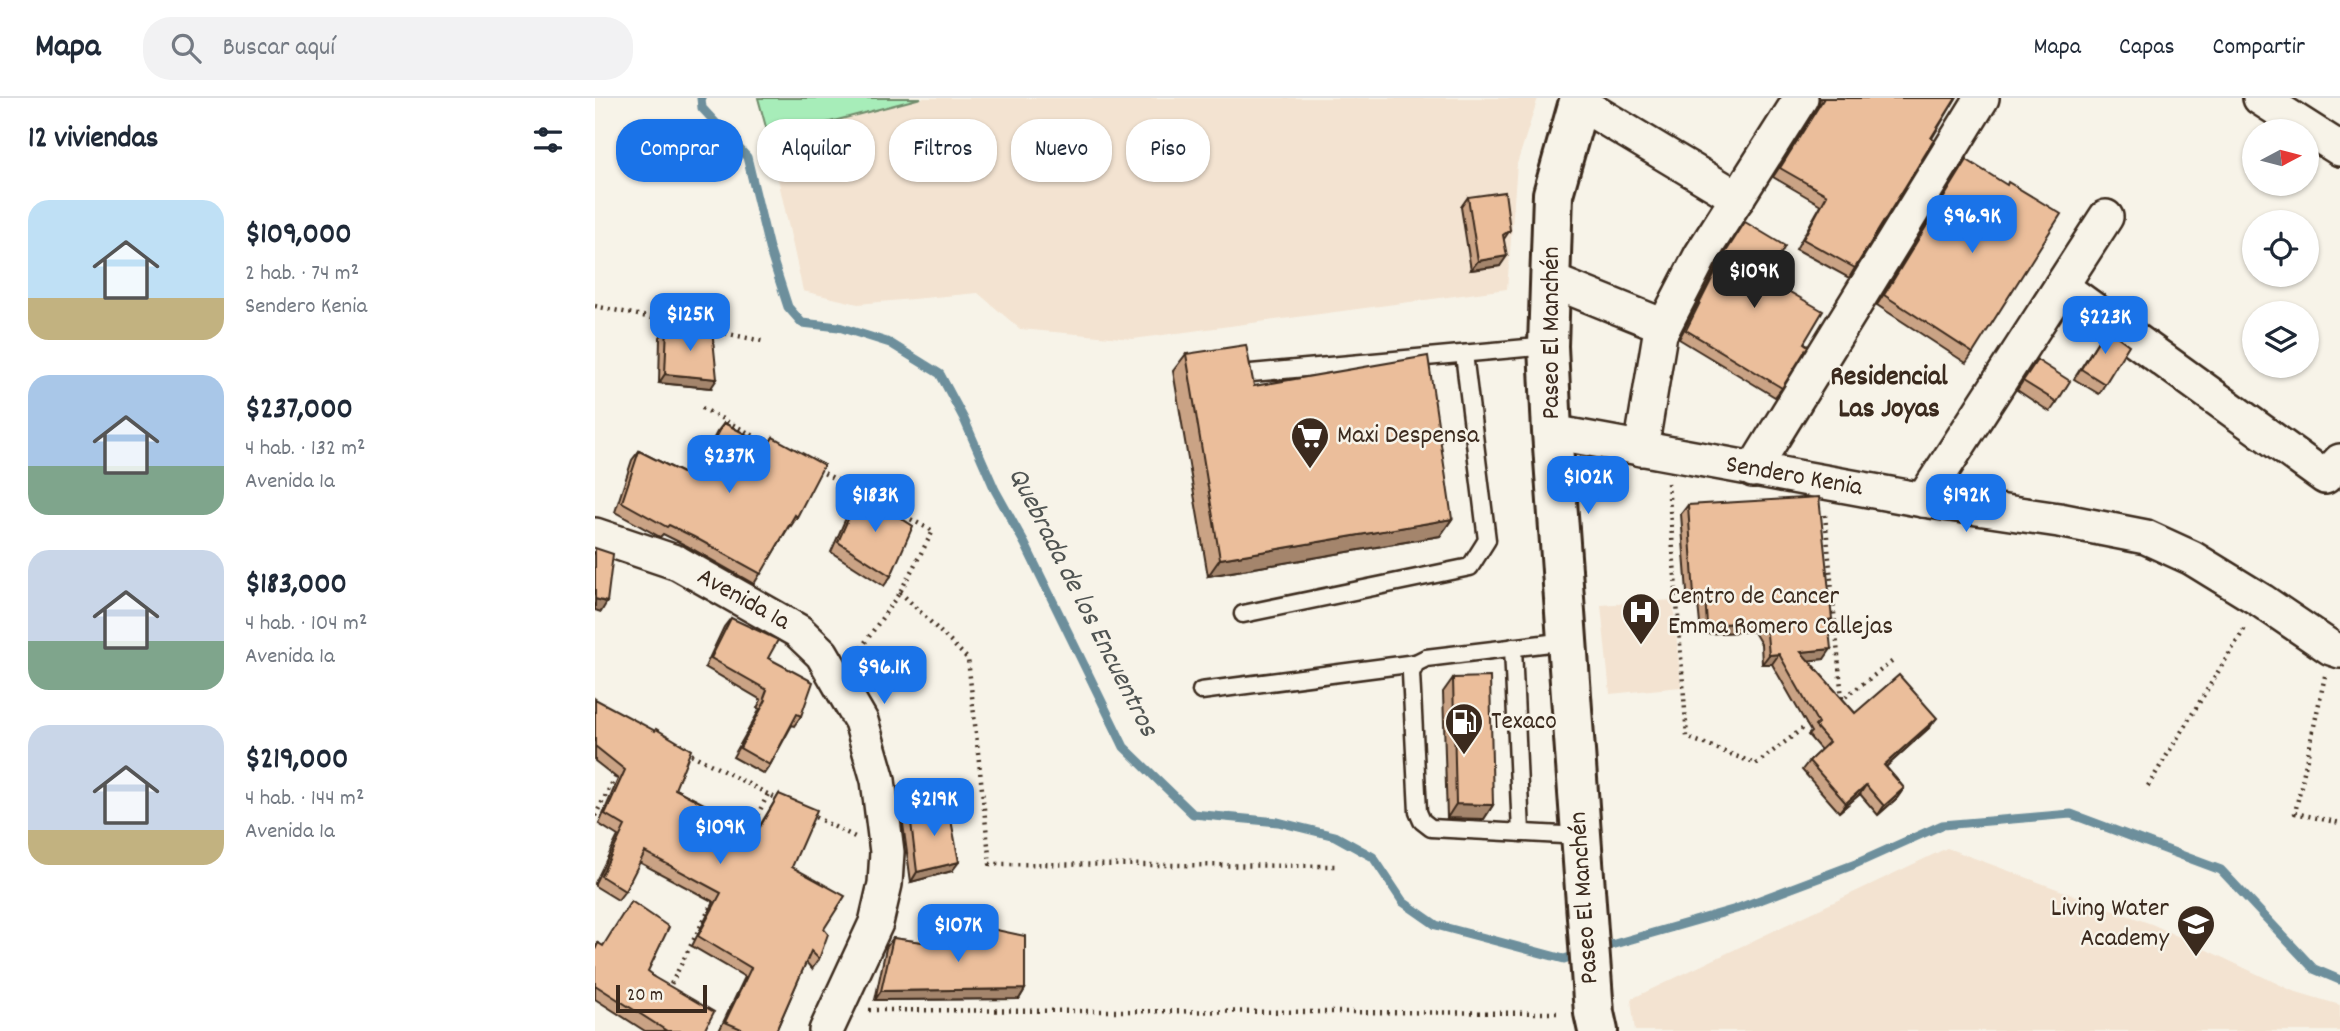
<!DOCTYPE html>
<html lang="es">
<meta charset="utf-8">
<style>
:root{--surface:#fff;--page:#f2f2f3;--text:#1f2937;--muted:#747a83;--line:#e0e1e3;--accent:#1a73e8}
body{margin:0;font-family:Dekko,sans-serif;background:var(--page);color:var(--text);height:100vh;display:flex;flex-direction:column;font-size:26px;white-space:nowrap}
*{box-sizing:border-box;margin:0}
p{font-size:23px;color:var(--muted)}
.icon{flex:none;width:38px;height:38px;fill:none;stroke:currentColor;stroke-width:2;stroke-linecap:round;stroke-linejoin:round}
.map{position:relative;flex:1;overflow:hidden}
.side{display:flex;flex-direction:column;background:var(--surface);width:595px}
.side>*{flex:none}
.top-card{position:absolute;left:21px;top:21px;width:665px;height:63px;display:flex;gap:14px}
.needle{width:46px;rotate:83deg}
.buttons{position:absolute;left:1647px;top:21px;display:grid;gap:14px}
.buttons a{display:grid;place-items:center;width:77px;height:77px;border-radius:50%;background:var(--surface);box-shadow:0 2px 5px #0004;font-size:35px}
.scale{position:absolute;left:21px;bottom:18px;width:91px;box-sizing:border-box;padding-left:7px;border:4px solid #3b2a1e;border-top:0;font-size:19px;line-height:24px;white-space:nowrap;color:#3b2a1e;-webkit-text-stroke:5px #f7f3e8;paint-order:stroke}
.price{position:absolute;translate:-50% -60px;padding:0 16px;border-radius:14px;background:var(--accent);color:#fff;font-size:23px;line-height:46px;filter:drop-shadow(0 2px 4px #0008)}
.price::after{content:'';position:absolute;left:50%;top:42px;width:21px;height:16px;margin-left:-10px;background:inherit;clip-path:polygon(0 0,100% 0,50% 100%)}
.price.on{background:#222;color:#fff}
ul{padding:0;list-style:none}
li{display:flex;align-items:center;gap:21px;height:175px;padding:0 28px}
li span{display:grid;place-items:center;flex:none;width:196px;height:140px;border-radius:21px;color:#555}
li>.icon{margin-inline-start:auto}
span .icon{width:84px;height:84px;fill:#fffc;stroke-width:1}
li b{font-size:30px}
h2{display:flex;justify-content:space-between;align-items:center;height:84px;padding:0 28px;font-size:30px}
.chip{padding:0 24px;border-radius:28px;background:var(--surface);box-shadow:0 2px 5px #0004;font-size:24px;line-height:63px}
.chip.on{background:var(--accent);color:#fff}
header{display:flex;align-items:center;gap:42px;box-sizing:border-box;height:98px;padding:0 35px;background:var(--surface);border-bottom:2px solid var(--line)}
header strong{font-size:33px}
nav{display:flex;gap:38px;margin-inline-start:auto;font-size:24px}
.search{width:490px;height:63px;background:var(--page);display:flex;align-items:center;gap:18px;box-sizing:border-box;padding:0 24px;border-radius:28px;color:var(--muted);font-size:26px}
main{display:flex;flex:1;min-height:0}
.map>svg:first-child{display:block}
.built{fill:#f3e3d1}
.green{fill:#a7edb9;stroke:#718c6c;stroke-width:2}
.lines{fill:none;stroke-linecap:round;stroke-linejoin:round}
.stream{stroke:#6d8f9c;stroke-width:9}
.service-casing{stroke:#3b2a1e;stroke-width:21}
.minor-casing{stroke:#3b2a1e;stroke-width:38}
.tertiary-casing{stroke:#3b2a1e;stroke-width:44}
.path{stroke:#3b2a1e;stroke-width:4.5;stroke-dasharray:2 5;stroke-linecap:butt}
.service{stroke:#f7f3e8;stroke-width:16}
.minor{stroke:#f7f3e8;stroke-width:33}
.tertiary{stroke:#f7f3e8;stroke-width:38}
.wall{fill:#caa385;stroke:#3b2a1e;stroke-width:2}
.shaded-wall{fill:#a4856c;stroke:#3b2a1e;stroke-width:2}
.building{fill:#ebbe9b;stroke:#3b2a1e;stroke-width:2}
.labels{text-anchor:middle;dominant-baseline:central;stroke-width:5;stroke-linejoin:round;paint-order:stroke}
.street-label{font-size:26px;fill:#3b2a1e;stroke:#f7f3e8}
.poi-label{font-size:26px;fill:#3b2a1e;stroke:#f7f3e8;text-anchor:start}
.neighbourhood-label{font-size:28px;font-weight:bold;fill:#3b2a1e;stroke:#f7f3e8}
.water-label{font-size:28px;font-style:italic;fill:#505452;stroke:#f7f3e8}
</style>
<header>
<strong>Mapa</strong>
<div class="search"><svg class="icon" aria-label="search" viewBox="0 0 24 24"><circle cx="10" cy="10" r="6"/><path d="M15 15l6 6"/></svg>Buscar aquí</div>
<nav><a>Mapa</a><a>Capas</a><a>Compartir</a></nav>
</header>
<main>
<section class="side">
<h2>12 viviendas<svg class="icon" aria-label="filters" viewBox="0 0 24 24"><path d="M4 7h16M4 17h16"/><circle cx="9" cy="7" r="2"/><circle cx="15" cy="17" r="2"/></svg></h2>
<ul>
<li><span style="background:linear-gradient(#bfe0f5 70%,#c2b280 0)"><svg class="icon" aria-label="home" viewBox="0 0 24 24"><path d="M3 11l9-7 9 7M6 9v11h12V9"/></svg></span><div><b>$109,000</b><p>2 hab. · 74 m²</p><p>Sendero Kenia</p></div></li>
<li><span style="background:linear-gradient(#a9c7e8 65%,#7fa58c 0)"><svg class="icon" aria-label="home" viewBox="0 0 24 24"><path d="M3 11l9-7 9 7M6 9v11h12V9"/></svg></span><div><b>$237,000</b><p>4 hab. · 132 m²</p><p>Avenida 1a</p></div></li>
<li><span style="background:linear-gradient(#c9d6e8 65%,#7fa58c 0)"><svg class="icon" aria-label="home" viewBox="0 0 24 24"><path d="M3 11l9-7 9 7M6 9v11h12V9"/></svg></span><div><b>$183,000</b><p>4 hab. · 104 m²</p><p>Avenida 1a</p></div></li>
<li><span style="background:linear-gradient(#c9d6e8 75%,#c2b280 0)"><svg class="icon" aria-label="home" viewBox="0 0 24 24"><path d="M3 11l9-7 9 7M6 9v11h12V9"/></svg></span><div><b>$219,000</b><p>4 hab. · 144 m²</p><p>Avenida 1a</p></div></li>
</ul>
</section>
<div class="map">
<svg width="1745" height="933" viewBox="0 0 1745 933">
<rect width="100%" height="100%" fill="#f7f3e8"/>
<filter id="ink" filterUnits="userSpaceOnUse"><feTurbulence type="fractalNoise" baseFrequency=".0143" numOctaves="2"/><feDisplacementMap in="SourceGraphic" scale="14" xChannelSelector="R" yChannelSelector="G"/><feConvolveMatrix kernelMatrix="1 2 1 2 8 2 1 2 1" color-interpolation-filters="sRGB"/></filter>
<g filter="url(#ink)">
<g class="built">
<polygon points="163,0 943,0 922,66 912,191 538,241 425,231 383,195 263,206 208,193 174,40"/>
<polygon points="1078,502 1086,589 1015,596 1006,507"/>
<polygon points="1352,750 1559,827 1698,893 1745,907 1745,933 1040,933 1036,901"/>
</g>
<polygon class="green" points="163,0 326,0 174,40"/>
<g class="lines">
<g class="stream">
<polyline points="106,0 107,10 152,59 174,150 193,209 207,225 244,229 295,245 345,276 369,321 400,392 430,446 529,649 598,716 683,724 740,738 778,759 808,804 841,827 969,861 985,856"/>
<polyline points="1002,851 1141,811 1258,767 1347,727 1476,716 1626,772 1719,871 1745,882"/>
</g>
<defs>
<g id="service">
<polyline points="656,275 953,248"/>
<polyline points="648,516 875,469 892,442 869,256"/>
<polyline points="972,543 831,560 821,565 816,575 823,714 827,723 836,730 986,738"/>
<polyline points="918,549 926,735"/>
<polyline points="606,593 821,565"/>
</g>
<g id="minor">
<polyline points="1665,0 1745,51"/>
<polyline points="983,4 1143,100"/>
<polyline points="955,182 1069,228"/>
<polyline points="1466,188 1730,379 1745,363"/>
<polyline points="957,334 1328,402 1464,422 1551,439 1597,460 1667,503 1736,550 1745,553"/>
<polyline points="1046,351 1065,236 1106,157 1206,0"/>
<polyline points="1158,372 1387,0"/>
<polyline points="1328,402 1511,119"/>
<polyline points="0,437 83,465 203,533 227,556 266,623 283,682 292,754 290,786 281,825 231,933"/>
</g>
<polyline id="tertiary" points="985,0 958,96 953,248 957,334 993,833 999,915 1003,933"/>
</defs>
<use href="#service" class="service-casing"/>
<use href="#minor" class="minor-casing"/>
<use href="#tertiary" class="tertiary-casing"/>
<g class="path">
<polyline points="0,208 167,243"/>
<polyline points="107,310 178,348"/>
<polyline points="223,372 338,433 305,494 262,556"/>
<polyline points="1073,385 1092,639 1161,666 1215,625"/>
<polyline points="1230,417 1247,601"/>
<polyline points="305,494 373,561 395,766 740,768"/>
<polyline points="1730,578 1700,715 1745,725"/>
<polyline points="1245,603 1298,563"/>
<polyline points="90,653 184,702"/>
<polyline points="1553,688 1650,530"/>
<polyline points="214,716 260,739"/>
<polyline points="0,718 23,674"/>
<polyline points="153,736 173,696"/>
<polyline points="73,892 120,800"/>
<polyline points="274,912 965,915"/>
</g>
<use href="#service" class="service"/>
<use href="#minor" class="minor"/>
<use href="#tertiary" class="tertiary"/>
</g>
<g class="wall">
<polygon points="1225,0 1361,0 1254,180 1201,151 1226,107 1178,79 1223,10"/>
<polygon points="1372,62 1378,255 1371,265 1282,207"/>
<polygon points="873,99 915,132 909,141 905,168 876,172 866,109"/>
<polygon points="1143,134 1209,245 1187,290 1180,299 1084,241 1123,167"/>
<polygon points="72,229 116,290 64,285 65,239"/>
<polygon points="1511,230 1510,286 1504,296 1479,281"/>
<polygon points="591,256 659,288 857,421 845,438 613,478 578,273"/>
<polygon points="1442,262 1462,304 1455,314 1422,292"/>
<polygon points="129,325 172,348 178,339 202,419 196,428 195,427 159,486 92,448 68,436 65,439 20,414 37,362 44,353 98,380 122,334"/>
<polygon points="265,394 296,478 289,488 236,454 258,404"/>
<polygon points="1093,407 1237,521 1233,526 1229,561 1213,562 1260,615 1335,629 1291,669 1309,690 1302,700 1283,717 1265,696 1244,714 1207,672 1214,663 1226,652 1213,637 1216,634 1177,566 1167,566 1166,546 1160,536 1163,533 1106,536 1103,506 1093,507 1086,416"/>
<polygon points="136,520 173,560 206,618 199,628 197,627 175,667 169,676 138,659 165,611 162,610 166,602 110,569 129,529"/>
<polygon points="858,580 898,707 889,721 852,720 848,594"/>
<polygon points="0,601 80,691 161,734 184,696 197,769 229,831 224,861 217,871 211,864 181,933 124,933 150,879 97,848 119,804 44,764 30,793 23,802 0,788 0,785 23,738 4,726 23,681 0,663"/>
<polygon points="315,716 357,773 316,784 308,726"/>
<polygon points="392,830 430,891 424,901 280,902 291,850 298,840 341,846 385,842 386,840"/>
<polygon points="3,845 53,873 109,933 50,933 0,901 0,849"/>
</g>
<g class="shaded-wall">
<polygon points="912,158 905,168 876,172 883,163"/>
<polygon points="70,276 122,281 116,290 64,285"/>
<polygon points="857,421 845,438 613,478 625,461"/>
<polygon points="1110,497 1103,506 1093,507 1099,498"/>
<polygon points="0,501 12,504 6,514 0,512"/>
<polygon points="1171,523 1163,533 1106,536 1112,527"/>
<polygon points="1236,551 1229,561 1199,564 1206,554"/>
<polygon points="1184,556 1177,566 1167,566 1174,557"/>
<polygon points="1342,620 1335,629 1282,677 1289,667"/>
<polygon points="1271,687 1265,696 1244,714 1251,705"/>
<polygon points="1309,690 1302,700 1283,717 1289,708"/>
<polygon points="861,706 898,707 889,721 852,720"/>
<polygon points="364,764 357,773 316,784 322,774"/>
<polygon points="430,891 424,901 280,902 286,893"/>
</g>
<g class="building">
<polygon points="1229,0 1361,0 1336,40 1339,42 1260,170 1208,141 1232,97 1185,70"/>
<polygon points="1372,62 1412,87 1413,84 1466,116 1378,255 1289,197"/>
<polygon points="910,94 915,132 908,137 912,158 883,163 873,99"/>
<polygon points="1150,124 1190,148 1172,181 1228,213 1209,245 1213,248 1187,290 1091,232 1129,157"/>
<polygon points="72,229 117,231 122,281 70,276"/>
<polygon points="1511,230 1534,247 1510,286 1486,271"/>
<polygon points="651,247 659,288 833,258 857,421 625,461 591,256"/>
<polygon points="1442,262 1475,283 1462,304 1428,283"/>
<polygon points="129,325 173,348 178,339 229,367 202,419 200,417 166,476 99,439 74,427 72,429 27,404 44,353 99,381"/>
<polygon points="265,394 318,428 296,478 243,444"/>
<polygon points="1224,399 1237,521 1233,522 1236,551 1206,554 1260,615 1304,577 1342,620 1289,667 1309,690 1289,708 1271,687 1251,705 1214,663 1234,644 1220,628 1223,625 1184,556 1174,557 1172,536 1167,527 1171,523 1112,527 1110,497 1099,498 1093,407"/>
<polygon points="0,450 18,456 12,504 0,501"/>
<polygon points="136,520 183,542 173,560 218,584 206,618 202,616 175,667 145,650 171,602 169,600 172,592 116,560"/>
<polygon points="895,579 898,707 861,706 858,580"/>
<polygon points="0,601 60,633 61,631 96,652 80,691 162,734 184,696 222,712 197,769 250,798 229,831 233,836 224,861 216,853 181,933 151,933 130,924 156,870 103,838 126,795 50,754 30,793 6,778 30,728 10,716 30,672 0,648"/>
<polygon points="353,706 364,764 322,774 315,716"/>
<polygon points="36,803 74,829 53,873 57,876 57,878 119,914 109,933 72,933 0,887 0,852 3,845 8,848"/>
<polygon points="392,830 430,838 430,891 286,893 298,840 341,846 392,841"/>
</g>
</g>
<defs>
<symbol id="supermarket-pin" viewBox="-11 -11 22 30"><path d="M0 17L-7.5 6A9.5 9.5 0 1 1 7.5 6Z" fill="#3b2a1e" stroke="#f7f3e8"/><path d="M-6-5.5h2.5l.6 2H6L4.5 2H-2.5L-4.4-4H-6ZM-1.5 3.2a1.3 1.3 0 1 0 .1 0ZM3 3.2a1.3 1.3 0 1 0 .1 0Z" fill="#fff"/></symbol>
<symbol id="hospital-pin" viewBox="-11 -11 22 30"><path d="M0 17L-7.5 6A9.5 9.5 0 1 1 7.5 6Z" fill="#3b2a1e" stroke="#f7f3e8"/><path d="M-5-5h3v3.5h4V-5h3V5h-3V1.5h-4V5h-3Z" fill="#fff"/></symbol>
<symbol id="fuel-pin" viewBox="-11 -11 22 30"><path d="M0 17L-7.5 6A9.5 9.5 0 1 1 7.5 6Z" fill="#3b2a1e" stroke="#f7f3e8"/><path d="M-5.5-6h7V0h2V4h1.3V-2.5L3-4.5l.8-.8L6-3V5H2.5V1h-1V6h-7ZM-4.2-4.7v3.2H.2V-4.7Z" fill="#fff"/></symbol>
<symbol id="school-pin" viewBox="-11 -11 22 30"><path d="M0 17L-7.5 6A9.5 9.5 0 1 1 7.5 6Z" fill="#3b2a1e" stroke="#f7f3e8"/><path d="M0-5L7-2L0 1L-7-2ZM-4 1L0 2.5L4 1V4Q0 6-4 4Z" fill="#fff"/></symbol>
</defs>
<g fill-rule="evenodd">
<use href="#supermarket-pin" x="693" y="316" width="44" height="60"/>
<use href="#hospital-pin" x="1024" y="492" width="44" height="60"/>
<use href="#fuel-pin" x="847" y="602" width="44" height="60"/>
<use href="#school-pin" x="1579" y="804" width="44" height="60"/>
</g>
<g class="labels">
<g class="street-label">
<text transform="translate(957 235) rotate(-90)">Paseo El Manchén</text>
<text transform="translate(1199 379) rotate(10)">Sendero Kenia</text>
<text transform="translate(148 502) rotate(29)">Avenida 1a</text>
<text transform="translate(990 800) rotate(-94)">Paseo El Manchén</text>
</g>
<g class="poi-label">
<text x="742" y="338">Maxi Despensa</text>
<text x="1073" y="499">Centro de Cancer<tspan x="1073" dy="30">Emma Romero Callejas</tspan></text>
<text x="896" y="624">Texaco</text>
<text x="1574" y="811" text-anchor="end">Living Water<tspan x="1574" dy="30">Academy</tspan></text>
</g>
<g class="neighbourhood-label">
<text x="1294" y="281">Residencial<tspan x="1294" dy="32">Las Joyas</tspan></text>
</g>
<g class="water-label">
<text transform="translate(486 505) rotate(63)">Quebrada de los Encuentros</text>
</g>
</g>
</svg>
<div class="buttons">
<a><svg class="needle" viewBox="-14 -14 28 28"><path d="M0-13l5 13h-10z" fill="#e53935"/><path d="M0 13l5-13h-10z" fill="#747a83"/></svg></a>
<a><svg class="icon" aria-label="locate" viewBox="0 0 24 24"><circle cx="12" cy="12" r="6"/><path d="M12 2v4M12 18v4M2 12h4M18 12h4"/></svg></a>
<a><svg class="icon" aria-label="layers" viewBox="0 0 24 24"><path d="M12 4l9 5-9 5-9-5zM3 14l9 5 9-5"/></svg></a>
</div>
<div class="scale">20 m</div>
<b class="price" style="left:1377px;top:157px">$96.9K</b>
<b class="price on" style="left:1159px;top:212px">$109K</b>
<b class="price" style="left:95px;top:255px">$125K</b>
<b class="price" style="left:1510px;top:258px">$223K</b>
<b class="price" style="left:134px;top:397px">$237K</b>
<b class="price" style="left:993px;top:418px">$102K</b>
<b class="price" style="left:280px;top:436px">$183K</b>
<b class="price" style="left:1371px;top:436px">$192K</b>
<b class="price" style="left:289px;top:608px">$96.1K</b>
<b class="price" style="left:339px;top:740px">$219K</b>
<b class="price" style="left:125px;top:768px">$109K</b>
<b class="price" style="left:363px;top:866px">$107K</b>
<div class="top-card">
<a class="chip on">Comprar</a>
<a class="chip">Alquilar</a>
<a class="chip">Filtros</a>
<a class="chip">Nuevo</a>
<a class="chip">Piso</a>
</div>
</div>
</main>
